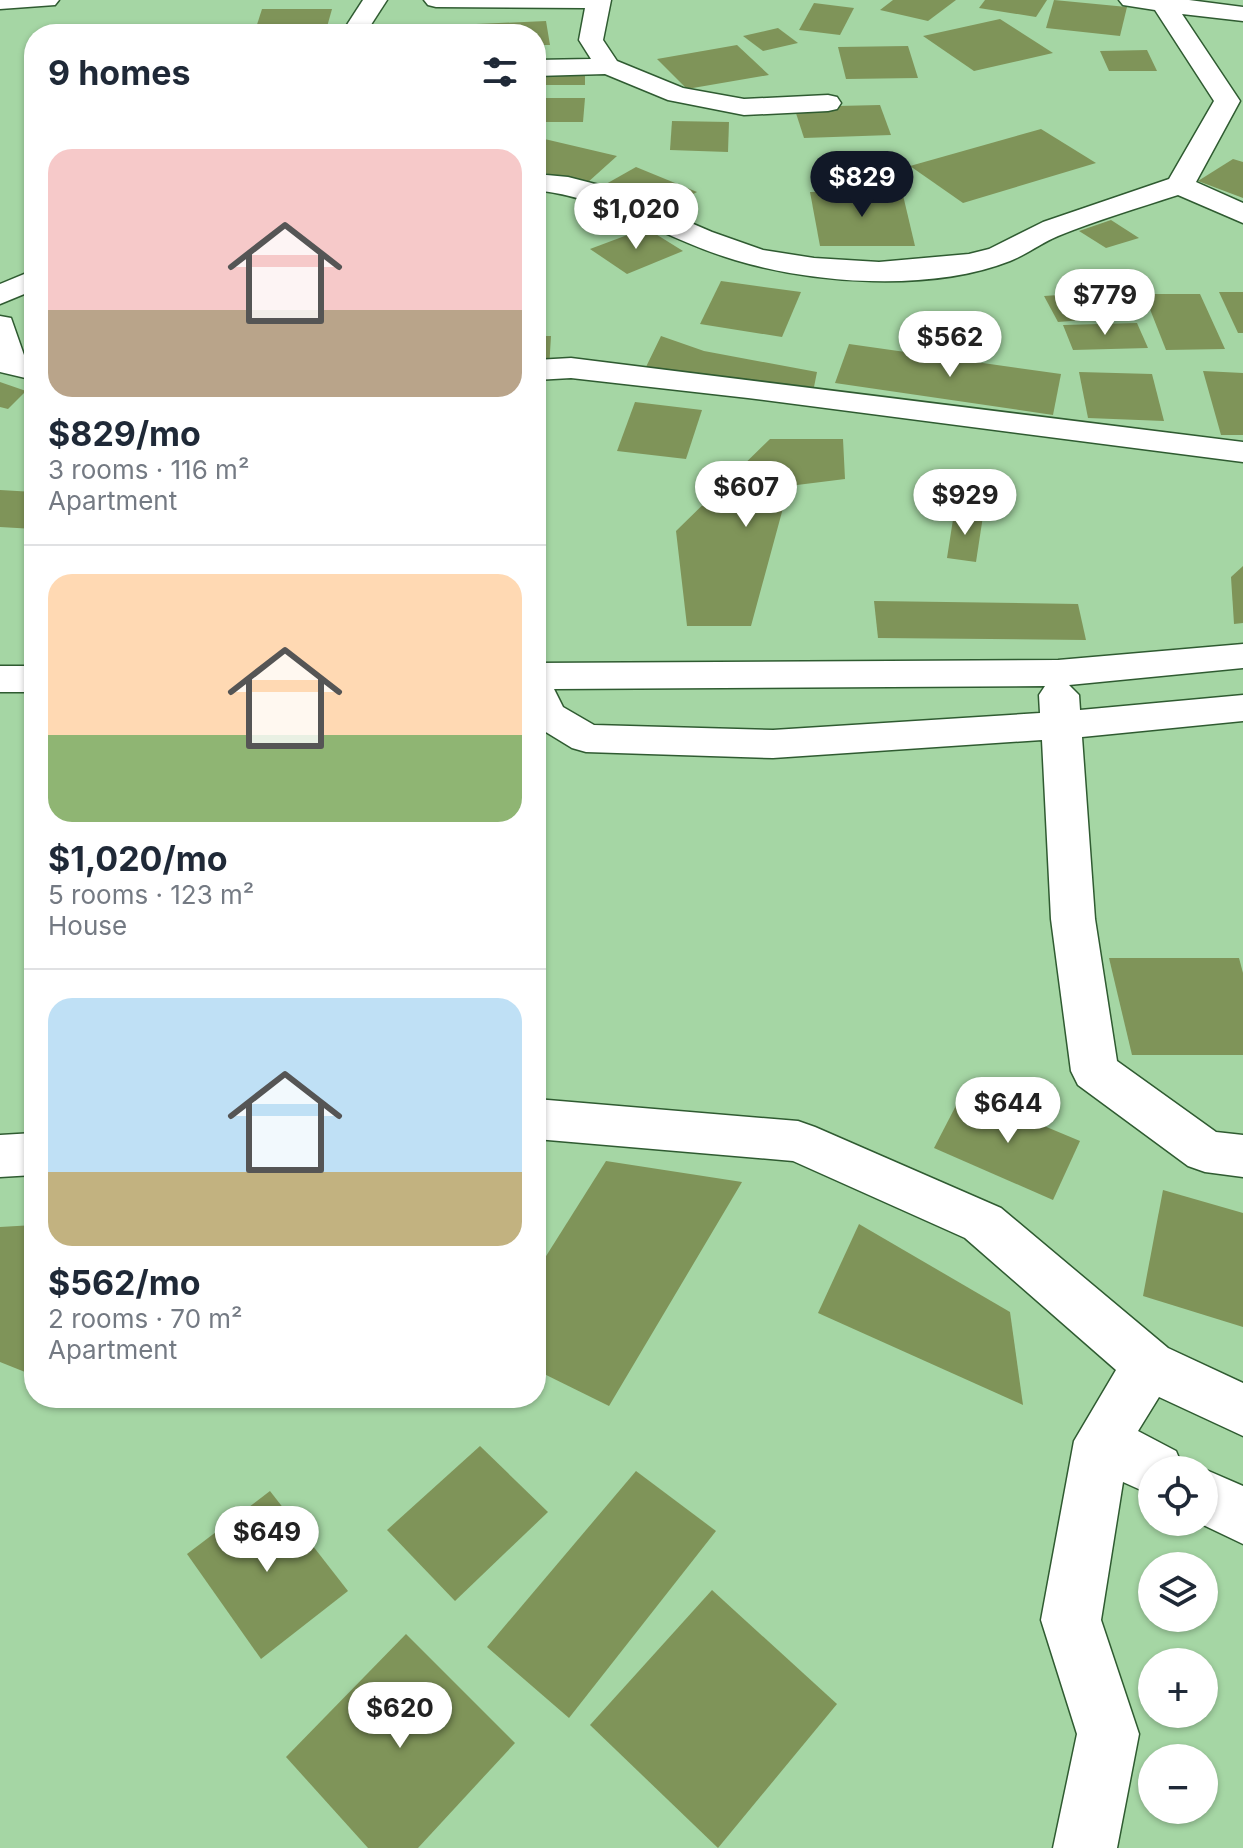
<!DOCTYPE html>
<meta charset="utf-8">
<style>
:root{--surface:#fff;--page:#f2f2f3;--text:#1f2937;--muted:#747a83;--line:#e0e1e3;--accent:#111827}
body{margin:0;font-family:Inter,sans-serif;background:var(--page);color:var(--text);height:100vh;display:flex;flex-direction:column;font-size:30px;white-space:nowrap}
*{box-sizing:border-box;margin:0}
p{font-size:26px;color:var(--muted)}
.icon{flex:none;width:44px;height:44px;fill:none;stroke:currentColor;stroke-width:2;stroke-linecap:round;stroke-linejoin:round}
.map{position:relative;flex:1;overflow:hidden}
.panel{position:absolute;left:24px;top:24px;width:522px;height:1384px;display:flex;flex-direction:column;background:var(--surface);border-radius:32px;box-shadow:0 2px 6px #0004}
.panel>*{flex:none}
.controls{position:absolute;left:1138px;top:1456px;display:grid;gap:16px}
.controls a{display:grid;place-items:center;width:80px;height:80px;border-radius:50%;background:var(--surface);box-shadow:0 2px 6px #0004;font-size:40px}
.price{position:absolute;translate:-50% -68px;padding:0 18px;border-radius:28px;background:#fff;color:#222;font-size:26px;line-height:52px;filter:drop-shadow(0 2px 4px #0008)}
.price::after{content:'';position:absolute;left:50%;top:48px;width:24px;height:18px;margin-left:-12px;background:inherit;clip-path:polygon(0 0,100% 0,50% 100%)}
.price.active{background:var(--accent);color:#fff}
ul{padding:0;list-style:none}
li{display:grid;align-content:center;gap:16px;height:424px;padding:0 24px}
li+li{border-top:2px solid var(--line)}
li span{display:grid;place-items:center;height:248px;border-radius:24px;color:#555}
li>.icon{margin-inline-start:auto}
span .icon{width:144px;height:144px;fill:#fffc;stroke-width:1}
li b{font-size:34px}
h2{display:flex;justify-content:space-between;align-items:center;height:96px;padding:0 24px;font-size:34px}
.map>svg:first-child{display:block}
.building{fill:#7f9459}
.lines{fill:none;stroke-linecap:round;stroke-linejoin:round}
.minor-casing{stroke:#2f5b31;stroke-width:3}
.minor{fill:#fff;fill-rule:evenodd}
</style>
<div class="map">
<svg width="1243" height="1848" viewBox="0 0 1243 1848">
<rect width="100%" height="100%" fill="#a5d6a4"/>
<g class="building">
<polygon points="893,0 956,0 928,21 880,10"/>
<polygon points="985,0 1047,0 1036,17 979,8"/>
<polygon points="1054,0 1127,7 1120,36 1046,28"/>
<polygon points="814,3 854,8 840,35 799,30"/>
<polygon points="262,9 332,9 325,34 254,34"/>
<polygon points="1000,19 1053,53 974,71 923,36"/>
<polygon points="546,21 550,45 536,45 536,34 478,34 476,24"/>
<polygon points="778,28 798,43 763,51 743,36"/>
<polygon points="737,45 769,75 687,89 657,59"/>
<polygon points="908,46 918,78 846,79 838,47"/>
<polygon points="1147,50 1157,71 1109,71 1100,51"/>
<rect x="536" y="69" width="49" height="16"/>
<polygon points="536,98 585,98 583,122 536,122"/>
<polygon points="880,105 891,135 804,138 794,107"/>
<polygon points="672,121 729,122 728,152 670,150"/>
<polygon points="1041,129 1096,163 963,203 910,166"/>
<polygon points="536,137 617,156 587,183 536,171"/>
<polygon points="1233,159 1243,162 1243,198 1198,181"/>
<polygon points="636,167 697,192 667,208 606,184"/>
<polygon points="902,191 915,246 820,246 810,192"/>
<polygon points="1111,220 1139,238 1106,248 1079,231"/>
<polygon points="646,228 683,251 627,274 590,249"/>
<polygon points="721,281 801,292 782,337 700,324"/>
<polygon points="1117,291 1133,316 1058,322 1044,296"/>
<polygon points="1219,292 1243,292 1243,333 1238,333"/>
<polygon points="1144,294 1200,294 1225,349 1166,350"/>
<polygon points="1137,323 1148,348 1073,350 1063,325"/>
<polygon points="536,336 551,336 549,369 536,369"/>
<polygon points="661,336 704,351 817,372 814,387 645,369"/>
<polygon points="849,344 1061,374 1053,415 835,383"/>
<polygon points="1203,371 1243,373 1243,435 1221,435"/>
<polygon points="1079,372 1152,374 1164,421 1088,418"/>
<polygon points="0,382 26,391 8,409 0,407"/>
<polygon points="635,402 702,410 686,459 617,451"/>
<polygon points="770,439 843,439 845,479 789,486 751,626 687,626 676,531"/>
<polygon points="0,490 34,492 34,529 0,527"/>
<polygon points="954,513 983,516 976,562 947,558"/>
<polygon points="1243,566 1243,623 1234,624 1231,577"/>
<polygon points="874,601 1078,604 1086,640 878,638"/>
<polygon points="1109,958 1239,958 1243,973 1243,1055 1132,1055"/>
<polygon points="963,1092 1080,1141 1053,1200 934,1148"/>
<polygon points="606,1161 742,1182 609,1406 536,1370 536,1272"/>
<polygon points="1163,1190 1243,1213 1243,1327 1143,1296"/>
<polygon points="859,1224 1010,1312 1023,1405 818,1313"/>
<polygon points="34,1225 34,1359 25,1372 0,1362 0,1227"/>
<polygon points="480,1446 548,1512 455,1601 387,1530"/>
<polygon points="636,1471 716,1531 569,1718 487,1647"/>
<polygon points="270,1491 348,1591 261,1659 187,1554"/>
<polygon points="712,1590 837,1704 718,1848 590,1725"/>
<polygon points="406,1634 515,1743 418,1848 368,1848 286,1757"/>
</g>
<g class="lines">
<defs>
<g id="minor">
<polygon points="0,0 59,0 55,5 0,9"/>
<polygon points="363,0 387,0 365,34 341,34"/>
<polygon points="424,0 611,0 603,40 617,61 683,88 744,99 828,95 837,97 841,103 837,109 828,111 744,115 668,100 605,74 536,76 536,60 591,59 579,40 585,8 436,7 428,5"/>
<path d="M1119 0H1189L1243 7V21L1182 14 1240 101 1196 182 1243 203V223L1178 195C1138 208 1097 220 1058 236 1041 243 1026 255 1010 261 931 292 815 284 735 260 663 239 613 199 536 190V174L568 177 607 187 712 232 763 250 814 258 879 262 969 254 989 249 1043 222 1169 179 1214 101 1155 10 1123 5Z"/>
<polygon points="34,270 34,290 0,304 0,284"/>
<polygon points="0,316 11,318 25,358 34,360 34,380 0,372"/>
<polygon points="571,358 1243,442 1243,462 748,398 571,378 536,380 536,360"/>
<path d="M1243 644V668L1069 685 1079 695 1080 710 1243 695V721L1082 737 1095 919 1117 1061 1216 1132 1243 1135V1177L1205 1172 1188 1166 1078 1085 1071 1071 1051 919 1042 740 773 758 586 752 572 748 536 726V663L1058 660ZM1045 686 1039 695 1040 713 773 730 594 725 563 707 554 689Z"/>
<rect x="0" y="666" width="34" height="26"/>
<polygon points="536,1099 798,1121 815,1127 1001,1208 1168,1348 1243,1383 1243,1436 1159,1397 1138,1431 1176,1451 1184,1470 1152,1470 1152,1495 1123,1482 1101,1620 1139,1734 1117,1848 1053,1848 1077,1734 1041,1620 1074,1441 1116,1370 965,1238 793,1161 536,1139"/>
<polygon points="34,1133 34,1175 0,1177 0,1135"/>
<polygon points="1204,1469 1243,1486 1243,1544 1197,1522 1204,1522 1204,1470 1201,1470"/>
</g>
</defs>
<use href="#minor" class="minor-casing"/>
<use href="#minor" class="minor"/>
</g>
</svg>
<div class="controls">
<a><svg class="icon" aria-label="locate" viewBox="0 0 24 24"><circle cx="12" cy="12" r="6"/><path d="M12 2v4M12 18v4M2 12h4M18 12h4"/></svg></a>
<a><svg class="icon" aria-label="layers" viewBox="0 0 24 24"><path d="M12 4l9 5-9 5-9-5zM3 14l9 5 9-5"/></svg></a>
<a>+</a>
<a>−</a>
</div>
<b class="price active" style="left:862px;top:219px">$829</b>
<b class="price" style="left:636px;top:251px">$1,020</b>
<b class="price" style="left:1105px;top:337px">$779</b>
<b class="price" style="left:950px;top:379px">$562</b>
<b class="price" style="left:746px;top:529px">$607</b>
<b class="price" style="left:965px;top:537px">$929</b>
<b class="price" style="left:1008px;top:1145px">$644</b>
<b class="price" style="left:267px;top:1574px">$649</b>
<b class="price" style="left:400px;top:1750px">$620</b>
<section class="panel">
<h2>9 homes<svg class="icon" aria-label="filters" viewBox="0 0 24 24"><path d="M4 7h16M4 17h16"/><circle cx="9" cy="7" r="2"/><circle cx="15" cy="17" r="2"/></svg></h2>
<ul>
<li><span style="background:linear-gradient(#f6c9c9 65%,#b9a48a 0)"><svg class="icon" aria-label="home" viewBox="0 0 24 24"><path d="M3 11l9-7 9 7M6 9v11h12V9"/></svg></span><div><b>$829/mo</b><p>3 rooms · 116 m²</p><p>Apartment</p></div></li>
<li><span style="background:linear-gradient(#ffd9b3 65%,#8fb573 0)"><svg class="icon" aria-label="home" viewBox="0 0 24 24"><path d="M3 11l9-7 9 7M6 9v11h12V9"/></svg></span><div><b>$1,020/mo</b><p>5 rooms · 123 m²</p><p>House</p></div></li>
<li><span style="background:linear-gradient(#bfe0f5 70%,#c2b280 0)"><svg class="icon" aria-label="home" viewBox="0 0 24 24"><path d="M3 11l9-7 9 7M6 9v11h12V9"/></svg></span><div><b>$562/mo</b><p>2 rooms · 70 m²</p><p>Apartment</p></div></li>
</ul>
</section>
</div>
